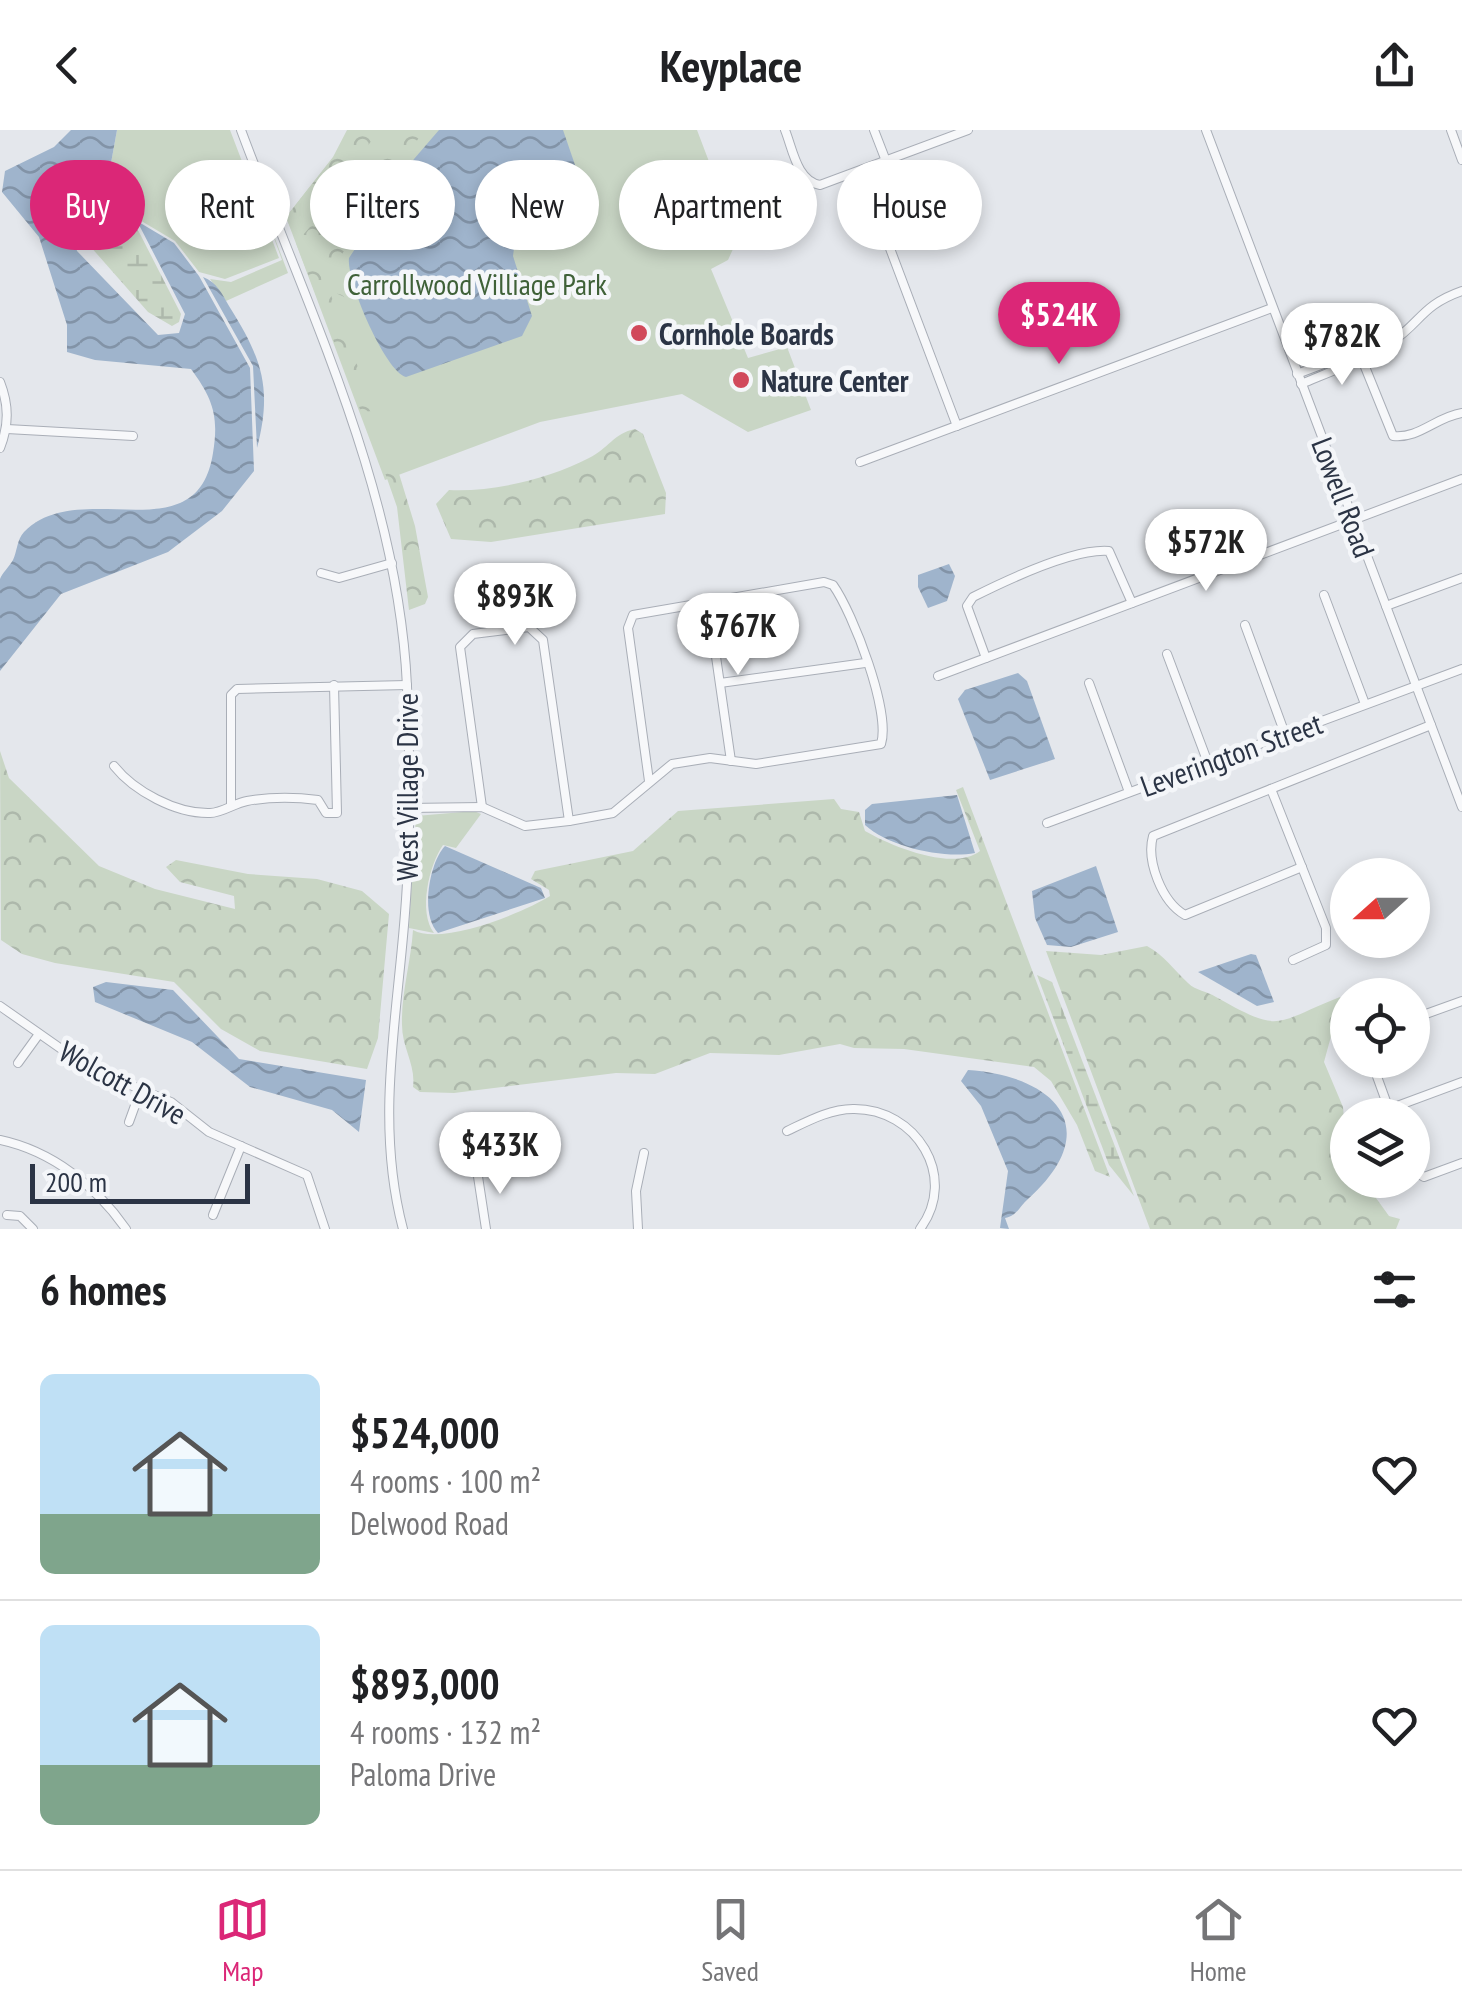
<!DOCTYPE html>
<meta charset="utf-8">
<style>
:root{--surface:#fff;--page:#f6f6f6;--text:#202124;--muted:#757577;--line:#e0e0e0;--accent:#db2777}
body{margin:0;font-family:"PT Sans Narrow",sans-serif;background:var(--page);color:var(--text);height:100vh;display:flex;flex-direction:column;font-size:38px;white-space:nowrap}
*{box-sizing:border-box;margin:0}
p{font-size:32px;color:var(--muted)}
.icon{flex:none;width:55px;height:55px;fill:none;stroke:currentColor;stroke-width:2;stroke-linecap:round;stroke-linejoin:round}
.map{position:relative;height:1099px;overflow:hidden}
.details{display:flex;flex-direction:column;background:var(--surface);flex:1}
.details>*{flex:none}
.top-card{position:absolute;left:30px;top:30px;width:1402px;height:90px;display:flex;gap:20px}
.needle{width:65px;rotate:249deg}
.buttons{position:absolute;left:1330px;top:728px;display:grid;gap:20px}
.buttons a{display:grid;place-items:center;width:100px;height:100px;border-radius:50%;background:var(--surface);box-shadow:0 5px 15px #0003;font-size:50px}
.scale{position:absolute;left:30px;bottom:25px;width:220px;box-sizing:border-box;padding-left:10px;border:5px solid #2b3445;border-top:0;font-size:28px;line-height:35px;white-space:nowrap;color:#2b3445;-webkit-text-stroke:8px #f4f6f9;paint-order:stroke}
.price{position:absolute;translate:-50% -85px;padding:0 22px;border-radius:35px;background:#fff;color:#222;font-size:32px;line-height:65px;filter:drop-shadow(0 2px 5px #0008)}
.price::after{content:'';position:absolute;left:50%;top:60px;width:30px;height:22px;margin-left:-15px;background:inherit;clip-path:polygon(0 0,100% 0,50% 100%)}
.price.on{background:var(--accent);color:#fff}
ul{padding:0;list-style:none}
li{display:flex;align-items:center;gap:30px;height:250px;padding:0 40px}
li+li{border-top:2px solid var(--line)}
li span{display:grid;place-items:center;flex:none;width:280px;height:200px;border-radius:15px;color:#555}
li>.icon{margin-inline-start:auto}
span .icon{width:120px;height:120px;fill:#fffc;stroke-width:1}
li b{font-size:42px}
h2{display:flex;justify-content:space-between;align-items:center;height:120px;padding:0 40px;font-size:42px}
.chip{padding:0 35px;border-radius:45px;background:var(--surface);box-shadow:0 5px 15px #0003;font-size:35px;line-height:90px}
.chip.on{background:var(--accent);color:#fff}
header{display:flex;justify-content:space-between;align-items:center;height:130px;padding:0 40px;background:var(--surface);font-size:45px;font-weight:700}
.menu{display:flex;justify-content:space-around;align-items:center;height:140px;border-top:2px solid var(--line);background:var(--surface);font-size:28px;color:var(--muted)}
.menu a{display:grid;justify-items:center;gap:5px}
.menu .on{color:var(--accent)}
.map>svg:first-child{display:block}
.green{fill:#c9d6c5}
.forest{fill:url(#forest-crowns)}
.wetland{fill:url(#wetland-marsh)}
.water{fill:url(#water-waves)}
.lines{fill:none;stroke-linecap:round;stroke-linejoin:round}
.minor-casing{stroke:#a9aeb7;stroke-width:10}
.minor{stroke:#f7f8fa;stroke-width:8}
.poi-dot{fill:#d1495b;stroke:#f4f6f9;stroke-width:4}
.labels{text-anchor:middle;dominant-baseline:central;stroke-width:9;stroke-linejoin:round;paint-order:stroke}
.park-label{font-size:30px;fill:#3f6138;stroke:#f4f6f9}
.poi-label{font-size:30px;font-weight:bold;fill:#2b3445;stroke:#f4f6f9;text-anchor:start}
.street-label{font-size:30px;fill:#2b3445;stroke:#f4f6f9}
</style>
<header><svg class="icon" aria-label="back" viewBox="0 0 24 24"><path d="M15 5l-7 7 7 7"/></svg>Keyplace<svg class="icon" aria-label="share" viewBox="0 0 24 24"><path d="M12 15V3M7 8l5-5 5 5M5 13v7h14v-7"/></svg></header>
<div class="map">
<svg width="1462" height="1099" viewBox="0 0 1462 1099">
<defs>
<pattern id="forest-crowns" width="20" height="18" patternUnits="userSpaceOnUse" patternTransform="scale(2.5)"><rect width="20" height="18" fill="#c9d6c5"/><path d="M2 6a3 3 0 1 1 6 0M12 15a3 3 0 1 1 6 0" fill="none" stroke="#adb8ab"/></pattern>
<pattern id="wetland-marsh" width="20" height="14" patternUnits="userSpaceOnUse" patternTransform="scale(2.5)"><rect width="20" height="14" fill="#c9d6c5"/><path d="M1 5h8M5 5V1M11 12h8M15 12V8" fill="none" stroke="#adb8ab"/></pattern>
<pattern id="water-waves" width="16" height="10" patternUnits="userSpaceOnUse" patternTransform="scale(2.5)"><rect width="16" height="10" fill="#9fb4cc"/><path d="M0 5q4-4 8 0t8 0" fill="none" stroke="#8293a7"/></pattern>
</defs>
<rect width="100%" height="100%" fill="#e4e7ec"/>
<g class="green">
<polygon points="117,0 230,0 279,128 225,149 199,142 175,111 138,89 107,55"/>
<polygon points="347,0 697,0 738,108 728,130 711,139 748,228 787,217 811,280 748,302 682,264 540,292 385,350 286,87 333,27"/>
<polygon points="257,61 288,143 226,171 210,149 231,152 282,130"/>
<path d="M474 681 481 684 456 718 443 715C429 735 418 782 434 803L409 798 416 686Z"/>
</g>
<g class="forest">
<polygon points="355,0 378,0 347,49 292,101 286,87"/>
<polygon points="393,0 424,0 342,124 340,144 349,169 329,160 368,264 383,280 361,282 296,113 331,73 348,61 364,31"/>
<path d="M635 299 643 304 666 363 665 384 491 412 451 409 436 374 449 360C495 362 548 349 589 328 608 319 614 303 635 299Z"/>
<polygon points="384,316 393,324 415,396 428,467 425,474 409,480 397,377 376,317"/>
<polygon points="0,621 9,648 99,736 155,759 235,779 234,766 180,752 166,737 176,730 248,744 317,749 362,761 389,784 378,908 367,939 260,921 221,899 174,852 55,833 22,824 1,810"/>
<path d="M963 657 1110 1047 1095 1041 1077 995 1051 951 1034 937 904 919 854 918 840 914 779 925 710 923 655 944 616 943 454 963 420 962 413 957C416 935 402 918 402 895 401 863 411 832 413 800 441 816 523 783 550 766L549 760 531 749 535 741 633 721 678 681 834 669 841 679 859 682 865 701C891 716 953 742 980 721L956 660Z"/>
<path d="M1147 816C1164 825 1174 840 1188 853 1196 861 1207 861 1216 867 1282 904 1272 894 1340 867L1347 875 1336 888 1324 932 1343 977 1348 1050H1376L1380 1059 1376 1068 1389 1086 1400 1089 1396 1099H1150L1046 821 1101 825Z"/>
</g>
<g class="wetland">
<path d="M65 36C85 50 86 84 110 91 115 93 126 93 133 95L139 102 181 184 179 192 172 196 148 182 75 99 60 46Z"/>
<polygon points="1037,845 1052,852 1134,1066 1109,1035"/>
</g>
<g class="water">
<path d="M71 0H117L107 55 138 89 133 92 99 82 80 42 63 32 56 46 77 121 158 205 179 203 185 184 137 91 174 113 199 146 250 238 254 341 222 381 168 422 61 464 0 541C0 517 0 471 0 449 2 443 9 437 13 430 17 422 17 409 24 402 80 345 197 426 213 323 219 286 213 269 191 239L95 230 67 222V195L39 107 2 62 5 41 54 17Z"/>
<path d="M439 0H563L585 64 569 85 515 111 513 126 532 186 522 206 406 247C385 241 346 150 349 128L414 29Z"/>
<path d="M203 147C217 152 222 164 229 176 261 227 273 257 257 318L253 236Z"/>
<polygon points="949,434 955,446 947,471 928,478 918,457 918,445"/>
<polygon points="1018,543 1027,551 1055,629 990,650 958,569 965,560"/>
<path d="M957 665 975 723C943 729 889 717 865 695V680L872 674Z"/>
<path d="M445 716 541 758 545 768 438 803C420 785 429 733 445 716Z"/>
<polygon points="1096,736 1118,802 1071,817 1047,815 1035,788 1032,761"/>
<polygon points="1251,824 1256,825 1274,872 1257,876 1198,842"/>
<polygon points="106,852 173,860 239,929 366,950 359,1002 332,980 250,957 192,912 95,872 93,857"/>
<path d="M968 940C1056 946 1106 999 1028 1069 1019 1077 1017 1086 1005 1088L1009 1099 1000 1098 1008 1041 981 976 961 951Z"/>
</g>
<g class="lines">
<defs>
<g id="minor">
<path d="M241 0C308 180 398 361 407 556 410 631 411 709 405 783 397 890 375 993 403 1099"/>
<path d="M785 0C793 20 797 51 820 55L968 0"/>
<polyline points="874,0 886,31"/>
<polyline points="1206,0 1462,677"/>
<polyline points="1451,0 1462,30"/>
<polyline points="880,92 957,296"/>
<path d="M1358 198 1361 227 1393 306C1419 309 1436 287 1462 283"/>
<polyline points="1297,244 1350,224 1361,227"/>
<path d="M0 252C9 275 9 295 0 318"/>
<path d="M1301 254C1332 241 1365 229 1393 211 1421 192 1422 175 1462 161"/>
<polyline points="7,299 133,306"/>
<polyline points="860,332 1272,178"/>
<polyline points="321,443 339,448 392,433"/>
<polyline points="1324,465 1365,574"/>
<polyline points="708,471 731,631"/>
<polyline points="1386,476 1462,448"/>
<polyline points="1245,495 1285,604"/>
<polyline points="1167,524 1208,633"/>
<path d="M986 528 967 476 973 467C1005 451 1074 418 1109 421L1132 473"/>
<polyline points="938,546 1462,349"/>
<polyline points="720,553 865,533"/>
<polyline points="1089,553 1129,662"/>
<path d="M114 636C134 661 176 684 210 683 222 683 235 673 247 671 269 667 296 667 318 670L326 683H337L334 555"/>
<polyline points="1271,659 1326,798 1326,815 1293,830"/>
<polyline points="231,675 231,565 237,559 407,555"/>
<polyline points="482,677 460,517 473,504 529,497 543,510 569,691"/>
<path d="M408 678 482 677 525 696 569 691 613 683 672 634 710 628 756 634 881 614C891 582 853 483 833 455L824 452 633 485 628 498 649 651"/>
<polyline points="1047,693 1462,539"/>
<path d="M1302 737 1185 785C1162 772 1146 731 1153 706L1431 595"/>
<polyline points="0,876 87,937 171,972 209,1002 307,1045 325,1099"/>
<polyline points="1412,889 1462,871"/>
<polyline points="1371,930 1391,985"/>
<polyline points="18,933 39,904"/>
<polyline points="1389,979 1462,952"/>
<polyline points="129,992 141,959"/>
<path d="M787 1001C808 991 830 979 853 979 916 978 959 1047 920 1099"/>
<path d="M0 1010C52 1021 96 1056 126 1099"/>
<polyline points="477,1040 486,1099"/>
<polyline points="1412,1040 1424,1047 1462,1033"/>
<polyline points="7,1085 20,1086 33,1099"/>
<polyline points="213,1085 241,1016"/>
<polyline points="638,1099 636,1061 644,1023"/>
</g>
</defs>
<use href="#minor" class="minor-casing"/>
<use href="#minor" class="minor"/>
</g>
<g class="poi-dot">
<circle cx="639" cy="203" r="10"/>
<circle cx="741" cy="250" r="10"/>
</g>
<g class="labels">
<g class="park-label">
<text x="477" y="153">Carrollwood Villiage Park</text>
</g>
<g class="poi-label">
<text x="659" y="203">Cornhole Boards</text>
<text x="761" y="250">Nature Center</text>
</g>
<g class="street-label">
<text transform="translate(1344 367) rotate(69)">Lowell Road</text>
<text transform="translate(1231 624) rotate(-20)">Leverington Street</text>
<text transform="translate(406 657) rotate(-90)">West Village Drive</text>
<text transform="translate(123 952) rotate(29)">Wolcott Drive</text>
</g>
</g>
</svg>
<div class="buttons">
<a><svg class="needle" viewBox="-14 -14 28 28"><path d="M0-13l5 13h-10z" fill="#e53935"/><path d="M0 13l5-13h-10z" fill="#757577"/></svg></a>
<a><svg class="icon" aria-label="locate" viewBox="0 0 24 24"><circle cx="12" cy="12" r="6"/><path d="M12 2v4M12 18v4M2 12h4M18 12h4"/></svg></a>
<a><svg class="icon" aria-label="layers" viewBox="0 0 24 24"><path d="M12 4l9 5-9 5-9-5zM3 14l9 5 9-5"/></svg></a>
</div>
<div class="scale">200 m</div>
<b class="price on" style="left:1059px;top:237px">$524K</b>
<b class="price" style="left:1342px;top:258px">$782K</b>
<b class="price" style="left:1206px;top:464px">$572K</b>
<b class="price" style="left:515px;top:518px">$893K</b>
<b class="price" style="left:738px;top:548px">$767K</b>
<b class="price" style="left:500px;top:1067px">$433K</b>
<div class="top-card">
<a class="chip on">Buy</a>
<a class="chip">Rent</a>
<a class="chip">Filters</a>
<a class="chip">New</a>
<a class="chip">Apartment</a>
<a class="chip">House</a>
</div>
</div>
<section class="details">
<h2>6 homes<svg class="icon" aria-label="filters" viewBox="0 0 24 24"><path d="M4 7h16M4 17h16"/><circle cx="9" cy="7" r="2"/><circle cx="15" cy="17" r="2"/></svg></h2>
<ul>
<li><span style="background:linear-gradient(#bfe0f5 70%,#7fa58c 0)"><svg class="icon" aria-label="home" viewBox="0 0 24 24"><path d="M3 11l9-7 9 7M6 9v11h12V9"/></svg></span><div><b>$524,000</b><p>4 rooms · 100 m²</p><p>Delwood Road</p></div><svg class="icon" aria-label="heart" viewBox="0 0 24 24"><path d="M12 20l-8-8c-3-5 5-10 8-4 3-6 11-1 8 4z"/></svg></li>
<li><span style="background:linear-gradient(#bfe0f5 70%,#7fa58c 0)"><svg class="icon" aria-label="home" viewBox="0 0 24 24"><path d="M3 11l9-7 9 7M6 9v11h12V9"/></svg></span><div><b>$893,000</b><p>4 rooms · 132 m²</p><p>Paloma Drive</p></div><svg class="icon" aria-label="heart" viewBox="0 0 24 24"><path d="M12 20l-8-8c-3-5 5-10 8-4 3-6 11-1 8 4z"/></svg></li>
</ul>
</section>
<nav class="menu">
<a class="on"><svg class="icon" aria-label="map" viewBox="0 0 24 24"><path d="M3 6l6-2 6 2 6-2v14l-6 2-6-2-6 2zM9 4v14M15 6v14"/></svg>Map</a>
<a><svg class="icon" aria-label="saved" viewBox="0 0 24 24"><path d="M7 4h10v16l-5-4-5 4z"/></svg>Saved</a>
<a><svg class="icon" aria-label="home" viewBox="0 0 24 24"><path d="M3 11l9-7 9 7M6 9v11h12V9"/></svg>Home</a>
</nav>
